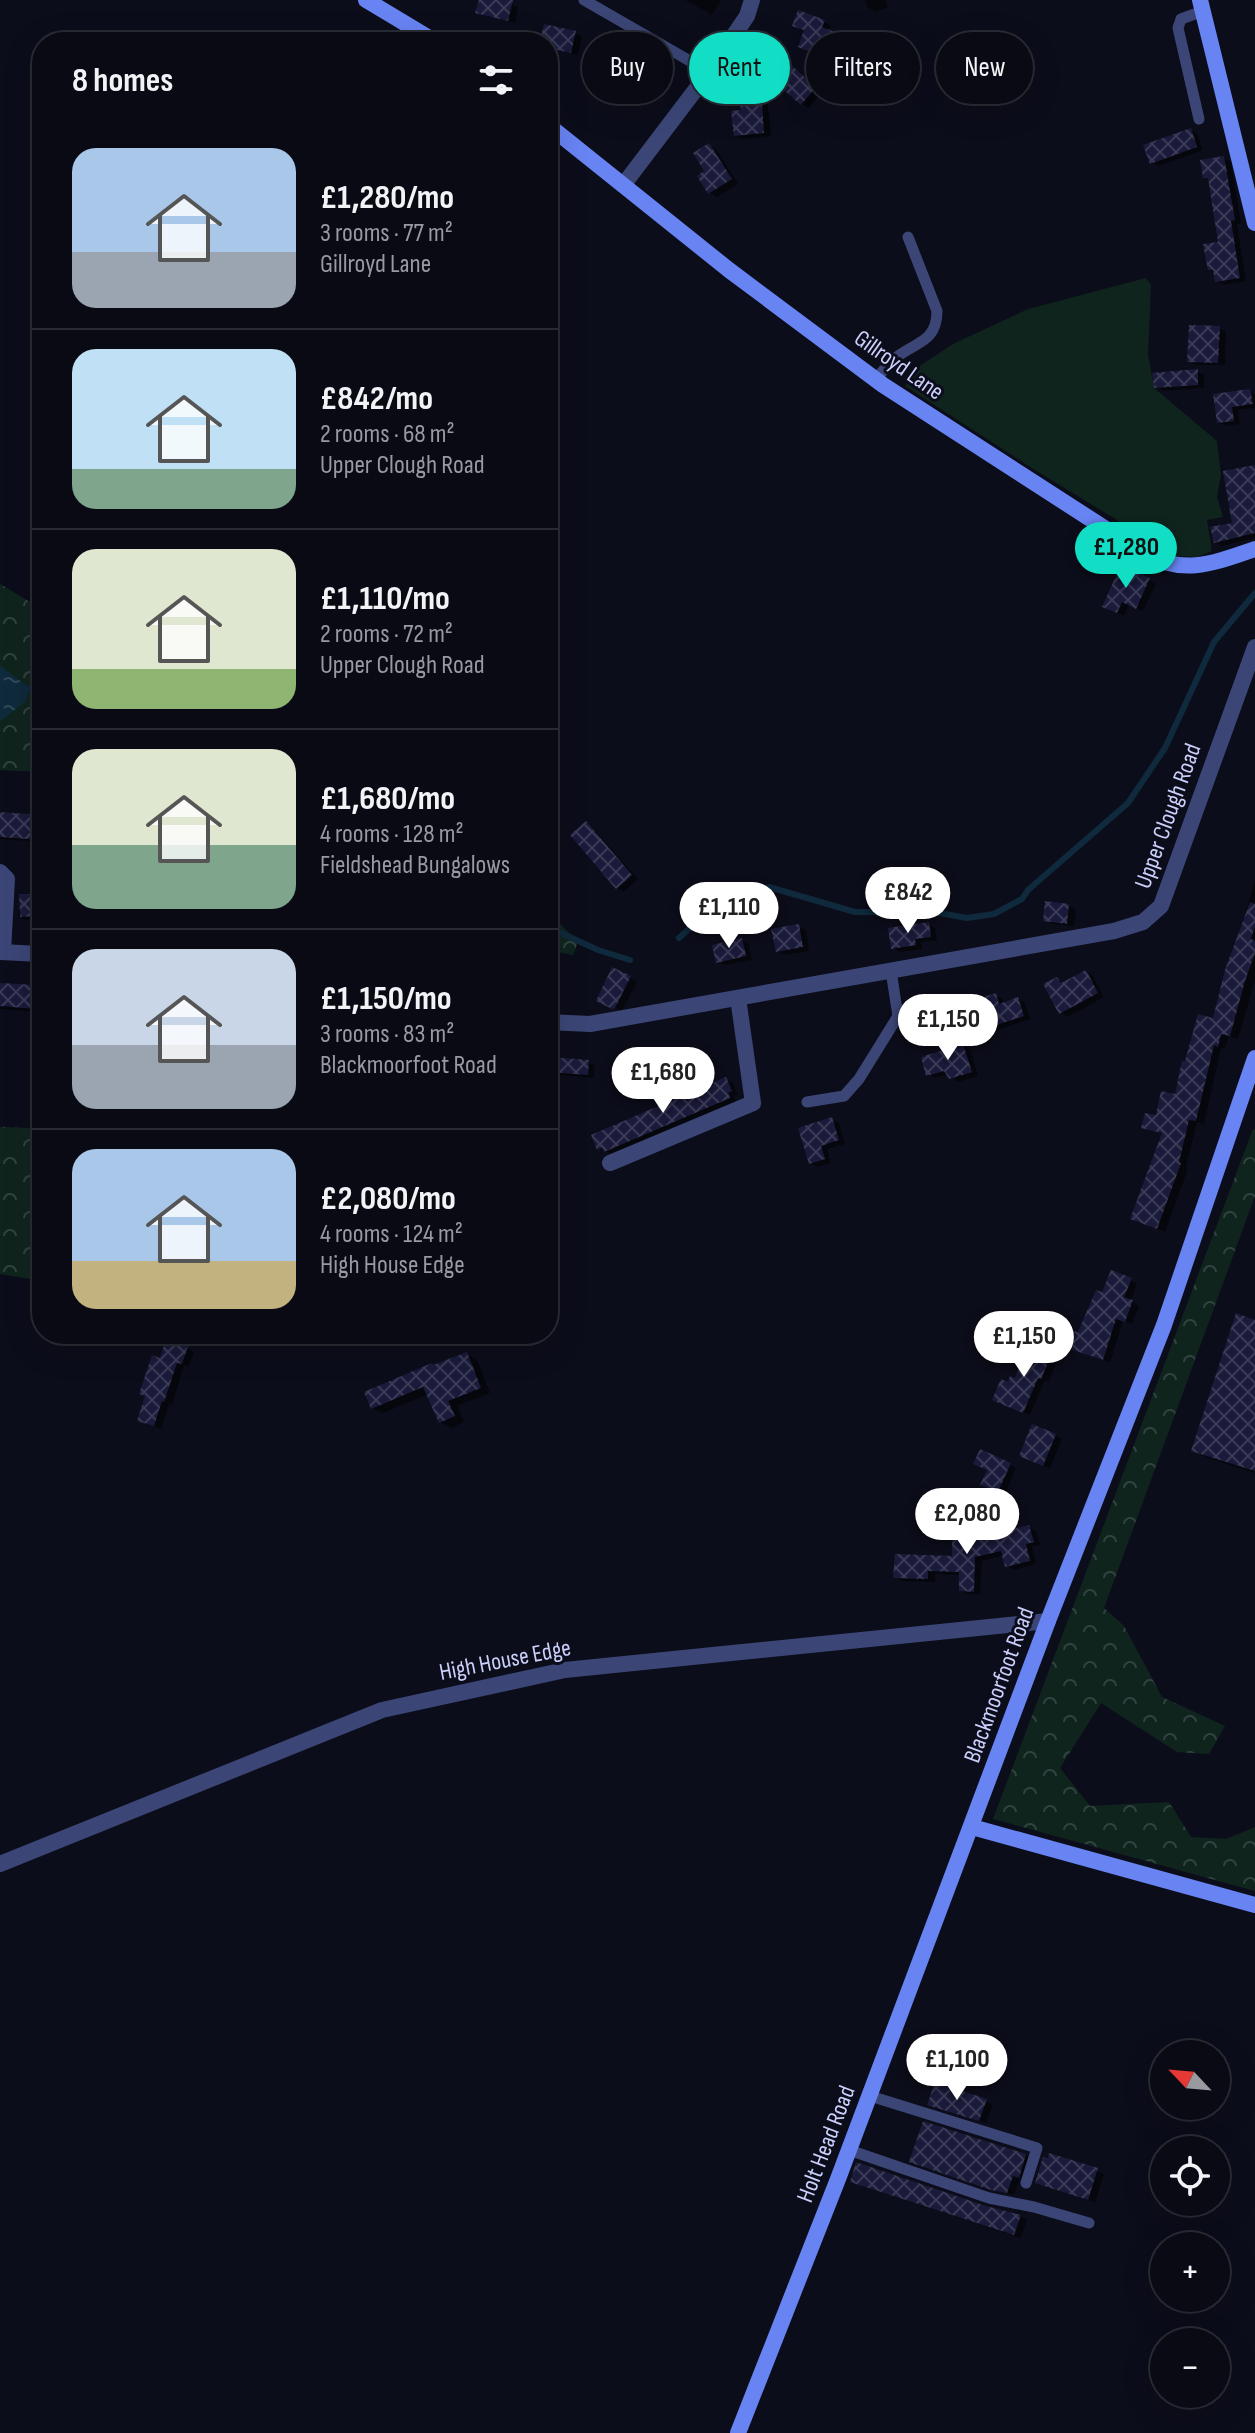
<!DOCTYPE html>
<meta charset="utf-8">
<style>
:root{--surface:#090a14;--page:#171822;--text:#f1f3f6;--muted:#999aa0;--line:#292b34;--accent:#12dec5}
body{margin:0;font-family:"Sofia Sans Condensed",sans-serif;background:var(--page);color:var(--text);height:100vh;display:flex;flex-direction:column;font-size:30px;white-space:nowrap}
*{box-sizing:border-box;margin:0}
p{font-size:26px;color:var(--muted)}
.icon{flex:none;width:44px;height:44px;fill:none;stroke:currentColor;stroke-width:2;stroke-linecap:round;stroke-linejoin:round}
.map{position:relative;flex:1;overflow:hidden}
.sheet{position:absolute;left:32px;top:32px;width:526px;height:1312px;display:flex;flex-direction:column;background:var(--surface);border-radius:32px;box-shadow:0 8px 32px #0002,0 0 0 2px var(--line)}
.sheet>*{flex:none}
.hud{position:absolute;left:582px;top:32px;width:552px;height:72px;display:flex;gap:16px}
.needle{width:52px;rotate:296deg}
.fabs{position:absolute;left:1150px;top:2040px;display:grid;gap:16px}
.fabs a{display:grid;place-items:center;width:80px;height:80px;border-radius:50%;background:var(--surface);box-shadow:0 8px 32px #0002,0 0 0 2px var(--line);font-size:40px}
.price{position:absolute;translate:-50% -68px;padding:0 18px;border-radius:28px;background:#fff;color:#222;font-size:26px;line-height:52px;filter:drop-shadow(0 2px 4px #0008)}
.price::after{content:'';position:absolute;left:50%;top:48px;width:24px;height:18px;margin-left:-12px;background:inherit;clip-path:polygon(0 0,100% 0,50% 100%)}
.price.current{background:var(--accent);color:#111}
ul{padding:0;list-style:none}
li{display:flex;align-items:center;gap:24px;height:200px;padding:0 40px}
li+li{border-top:2px solid var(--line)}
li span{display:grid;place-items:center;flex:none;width:224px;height:160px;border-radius:24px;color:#555}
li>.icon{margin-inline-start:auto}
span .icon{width:96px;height:96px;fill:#fffc;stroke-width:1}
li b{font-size:34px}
h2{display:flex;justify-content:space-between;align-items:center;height:96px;padding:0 40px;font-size:34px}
.pill{padding:0 28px;border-radius:36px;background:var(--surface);box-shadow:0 8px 32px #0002,0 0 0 2px var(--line);font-size:28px;line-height:72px}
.pill.current{background:var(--accent);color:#111}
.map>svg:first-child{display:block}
.grass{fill:#10241e}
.forest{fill:url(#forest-crowns)}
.water{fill:url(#water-ripples)}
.shadow{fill:#0007}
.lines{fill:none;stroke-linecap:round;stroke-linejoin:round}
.stream{stroke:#0f2a3c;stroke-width:6}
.building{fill:url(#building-cross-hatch)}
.lane{stroke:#3b4676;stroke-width:11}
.street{stroke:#3b4676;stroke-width:16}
.secondary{stroke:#6884f3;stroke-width:16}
.labels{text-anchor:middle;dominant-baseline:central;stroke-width:6;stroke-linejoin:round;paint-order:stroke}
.street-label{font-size:24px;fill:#cacffb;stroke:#0c0d1a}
</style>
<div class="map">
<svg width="1255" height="2433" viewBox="0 0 1255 2433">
<defs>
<pattern id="forest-crowns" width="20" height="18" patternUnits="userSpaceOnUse" patternTransform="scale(2)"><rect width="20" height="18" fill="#10241e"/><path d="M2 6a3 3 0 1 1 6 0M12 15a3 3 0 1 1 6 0" fill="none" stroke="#314340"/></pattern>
<pattern id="water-ripples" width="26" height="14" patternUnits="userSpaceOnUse" patternTransform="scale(2)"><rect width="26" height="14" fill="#0f2a3c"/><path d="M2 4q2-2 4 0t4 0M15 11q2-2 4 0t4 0" fill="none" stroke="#314859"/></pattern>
<pattern id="building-cross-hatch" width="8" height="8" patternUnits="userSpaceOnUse" patternTransform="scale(2)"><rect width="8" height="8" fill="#1a1a3a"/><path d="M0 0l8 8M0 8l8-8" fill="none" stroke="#3a3a57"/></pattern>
</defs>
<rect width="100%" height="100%" fill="#0c0d1a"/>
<polygon class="grass" points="1146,278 1151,285 1148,354 1154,388 1217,441 1221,475 1217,497 1223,517 1207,520 1212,551 1197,557 1176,556 1035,470 905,386 918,367 953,344 1028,309"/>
<g class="forest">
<polygon points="0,584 42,609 42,772 0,770"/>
<polygon points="548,912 578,942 573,955 548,950"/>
<polygon points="42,1037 42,1281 0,1274 0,1127 31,1128"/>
<polygon points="1253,1129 1255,1130 1255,1196 1104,1608 1124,1626 1162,1697 1225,1726 1209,1754 1177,1752 1101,1703 1060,1768 1090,1806 1169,1802 1191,1837 1226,1839 1255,1827 1255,1891 993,1819"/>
</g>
<polygon class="water" points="0,666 30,688 26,701 0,721"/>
<g class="shadow">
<polygon points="481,0 500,0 518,7 515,23 485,16 478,12"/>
<polygon points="685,0 721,0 712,15"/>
<polygon points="864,0 885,0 888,7 875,12 868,8"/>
<polygon points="824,22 831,26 828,31 846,39 838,62 807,50"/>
<polygon points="575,33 582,37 578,55 548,48 548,42 542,42"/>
<polygon points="616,49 623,53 634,66 649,54 664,67 649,80 660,93 647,104 640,100 626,83 607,100 600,96"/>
<polygon points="791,71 798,72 822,92 809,108 802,104"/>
<polygon points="760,92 767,96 771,136 742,139 735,135 743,112"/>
<polygon points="1190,130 1197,134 1203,150 1159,166 1152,162"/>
<polygon points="709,145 716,149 738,184 717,197 710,193 700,176 707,172"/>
<polygon points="1224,158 1231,162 1241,224 1237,224 1246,281 1224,285 1217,281 1215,273 1210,269 1220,243 1210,180 1205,177"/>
<polygon points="1219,328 1226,332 1225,365 1196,365 1190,361"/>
<polygon points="1197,371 1204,375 1204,388 1163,391 1156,387"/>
<polygon points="1250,391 1255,394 1255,408 1238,410 1240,424 1226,426 1219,422 1215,396"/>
<polygon points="1255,467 1255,538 1222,546 1216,542 1234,524"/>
<polygon points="1149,580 1156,584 1143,611 1129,605 1124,616 1111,610"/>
<polygon points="42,799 42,919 25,920 18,916 21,896 34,896 39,842 0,839 0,814 41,816"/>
<polygon points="586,824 593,828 638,879 624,892 617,888"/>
<polygon points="1255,880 1255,981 1238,1039 1229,1036 1225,1049 1221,1048 1204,1124 1197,1122 1186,1168 1188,1169 1165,1232 1140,1222 1164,1134 1144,1127 1157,1118 1176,1096 1214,1020"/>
<polygon points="1069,906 1076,910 1074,926 1052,924 1045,920"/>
<polygon points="928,924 935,928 937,940 921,942 922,949 900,952 893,948"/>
<polygon points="799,926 806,930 809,951 784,955 777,951"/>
<polygon points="742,940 749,944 752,960 724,965 717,961"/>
<polygon points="1086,972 1093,976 1104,997 1068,1017 1061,1013 1057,979 1065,983"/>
<polygon points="630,978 637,982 622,1011 598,1000"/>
<polygon points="0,985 36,987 42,991 41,1012 0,1009"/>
<polygon points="995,995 1002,999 1004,1004 1018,999 1025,1003 1030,1019 992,1032 985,1028"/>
<polygon points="963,1046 970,1050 978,1076 958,1082 949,1074 935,1078 928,1074"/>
<polygon points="548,1059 588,1062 595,1066 594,1078 548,1074"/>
<polygon points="726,1080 733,1083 738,1095 734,1096 736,1102 612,1154 599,1149"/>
<polygon points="832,1119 839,1123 845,1144 827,1149 831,1163 817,1167 811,1163"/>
<polygon points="1131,1280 1137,1284 1131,1301 1139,1306 1132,1324 1123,1321 1110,1363 1069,1348 1103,1295"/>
<polygon points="1255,1322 1255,1473 1208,1458 1193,1450"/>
<polygon points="187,1348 194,1352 189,1367 184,1365 172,1405 169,1404 161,1429 139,1420 162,1360"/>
<polygon points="1052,1353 1058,1357 1049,1382 1045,1380 1030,1415 1002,1403 1009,1385"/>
<polygon points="467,1354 477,1360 490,1393 457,1406 464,1422 451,1428 441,1422 429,1394 383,1413 373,1408 435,1367"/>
<polygon points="1055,1435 1062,1439 1050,1468 1029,1459"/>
<polygon points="1010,1465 1016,1468 1005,1494 990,1488"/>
<polygon points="1029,1527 1036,1531 1040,1545 1032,1547 1036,1564 1014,1570 1007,1566 1004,1555 982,1561 980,1594 968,1594 961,1590 961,1575 935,1574 935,1582 902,1581 895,1577 953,1559 989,1537"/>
<polygon points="986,2101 993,2105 986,2123 930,2104"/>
<polygon points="1026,2155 1032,2159 1026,2181 1020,2179 1014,2195 918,2165"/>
<polygon points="1051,2156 1104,2174 1095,2203 1037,2183"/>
<polygon points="859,2185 986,2208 1020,2216 1027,2220 1021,2238"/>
</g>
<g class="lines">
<g class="stream">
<polyline points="30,688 42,692"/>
<polyline points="548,927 598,950 630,960"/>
<polyline points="679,938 702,917 746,894 769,887 855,912 877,912 893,904 914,904 934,912 967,918 994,914 1022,899 1028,890 1128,803 1165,748 1214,642 1255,593"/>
</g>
</g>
<g class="building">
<polygon points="479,0 513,0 508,21 475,13"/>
<polygon points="798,10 825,20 822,27 840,34 831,60 798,47 804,30 792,26"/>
<polygon points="544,24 576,31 571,53 548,48 548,42 540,42"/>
<polygon points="615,47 632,66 648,52 658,63 643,76 654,88 639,101 620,79 599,97 581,77"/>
<polygon points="783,65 789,70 791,65 816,87 801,105 771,79"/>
<polygon points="761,90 764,133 734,136 731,111 741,110 739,92"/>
<polygon points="1191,128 1197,147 1150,164 1143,145"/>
<polygon points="709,143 732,179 708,194 697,176 704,171 693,153"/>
<polygon points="1224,156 1235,220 1231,221 1240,278 1215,282 1213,270 1208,270 1203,244 1218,242 1208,178 1203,178 1200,160"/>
<polygon points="1189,325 1220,326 1218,363 1187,362"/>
<polygon points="1198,369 1198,385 1154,388 1152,373"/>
<polygon points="1250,389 1253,404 1232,407 1234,421 1217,423 1213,394"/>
<polygon points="1255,465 1255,533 1214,543 1210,527 1232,523 1223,471"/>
<polygon points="1121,565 1150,578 1136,609 1122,602 1117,613 1102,607"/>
<polygon points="0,812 42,815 42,840 0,837"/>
<polygon points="586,821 632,875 616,889 570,835"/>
<polygon points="19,894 42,894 42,916 20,917"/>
<polygon points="1045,901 1069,904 1067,924 1043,921"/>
<polygon points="1250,902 1255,904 1255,926 1251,939 1255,941 1255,953 1245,981 1230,1036 1221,1034 1218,1047 1214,1045 1196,1121 1189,1120 1179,1162 1181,1163 1157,1229 1130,1219 1162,1133 1141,1128 1145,1113 1156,1115 1161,1091 1175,1094 1182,1061 1185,1061 1198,1014 1213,1018 1225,970"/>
<polygon points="929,922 931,937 915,939 916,945 891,949 888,928"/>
<polygon points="799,924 803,947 776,952 771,929"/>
<polygon points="742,938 746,956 716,963 712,945"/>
<polygon points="612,967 631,976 615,1008 612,1009 596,1001"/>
<polygon points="1086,970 1098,993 1059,1014 1043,984 1057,977 1061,983"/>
<polygon points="0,983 36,985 35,1009 0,1006"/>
<polygon points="996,993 999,1004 1018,997 1024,1016 984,1029 974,1000"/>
<polygon points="963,1044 972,1072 949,1079 944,1071 926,1076 921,1057"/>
<polygon points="548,1057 589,1060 588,1075 548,1072"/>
<polygon points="726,1077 732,1091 728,1093 730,1098 604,1152 602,1148 597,1150 591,1135"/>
<polygon points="832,1117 839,1140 821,1146 825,1159 809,1164 798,1128"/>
<polygon points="1111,1270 1132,1278 1124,1297 1133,1300 1125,1322 1116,1319 1103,1360 1067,1348 1073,1331 1078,1332 1096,1290 1102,1292"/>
<polygon points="1236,1313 1255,1320 1255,1471 1191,1451"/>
<polygon points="166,1339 188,1346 182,1364 177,1363 164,1402 162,1401 154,1426 137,1421 145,1396 139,1394 152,1355 160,1358"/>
<polygon points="1029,1342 1053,1351 1041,1379 1038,1378 1023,1413 992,1400 1001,1379 1008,1382 1010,1376 1015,1378"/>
<polygon points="467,1352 481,1388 448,1401 455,1416 439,1423 423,1387 371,1409 364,1392 432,1363 433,1365"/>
<polygon points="1032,1424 1056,1434 1043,1466 1019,1456"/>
<polygon points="980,1449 1011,1463 998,1492 980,1485 987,1470 973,1464"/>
<polygon points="1029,1525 1034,1542 1026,1544 1030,1561 1005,1567 1001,1551 975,1557 974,1592 959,1591 959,1572 928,1571 928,1579 893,1578 895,1554 952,1556 952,1534 988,1535"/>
<polygon points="935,2082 987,2099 979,2121 927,2105"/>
<polygon points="923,2121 1026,2154 1019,2178 1013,2176 1007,2193 991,2190 909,2162"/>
<polygon points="1049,2153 1098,2168 1088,2200 1035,2183 1043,2157 1048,2158"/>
<polygon points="856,2162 986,2206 1021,2215 1014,2235 850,2182"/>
</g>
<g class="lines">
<g class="lane">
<polyline points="584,0 709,72"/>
<polyline points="1199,119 1178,28 1181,19 1203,11"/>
<path d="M875 380C881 373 887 366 893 360 913 342 937 344 937 311L908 237"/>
<polyline points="807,1102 844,1096 859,1079 898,1016 891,971"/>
<polyline points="870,2096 1037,2148 1026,2183"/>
<polyline points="849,2150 989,2198 1034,2207 1089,2223"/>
</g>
<g class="street">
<polyline points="624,184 709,72 747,16 752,0"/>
<polyline points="0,872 7,879 3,952"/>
<polyline points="0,952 42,954"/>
<polyline points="548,1022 590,1024 1114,931 1143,922 1161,906 1255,647"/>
<polyline points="610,1163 753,1103 738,998"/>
<polyline points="0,1864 382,1710 565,1670 1048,1621"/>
</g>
<g class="secondary">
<polyline points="366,0 436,42"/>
<polyline points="1200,0 1255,223"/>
<path d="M548 125 729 270 883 385 1143 553C1184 576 1214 563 1255 549"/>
<polyline points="972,1827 1255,1905"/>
<polyline points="738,2433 838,2179 1048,1621 1164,1325 1255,1058"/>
</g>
</g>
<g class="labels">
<g class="street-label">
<text transform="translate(899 365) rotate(35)">Gillroyd Lane</text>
<text transform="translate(1168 816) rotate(-70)">Upper Clough Road</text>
<text transform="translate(505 1660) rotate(-11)">High House Edge</text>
<text transform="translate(999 1685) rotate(-70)">Blackmoorfoot Road</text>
<text transform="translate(826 2144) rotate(-69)">Holt Head Road</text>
</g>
</g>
</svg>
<div class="fabs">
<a><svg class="needle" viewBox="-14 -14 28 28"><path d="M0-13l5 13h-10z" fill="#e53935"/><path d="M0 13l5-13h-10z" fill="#999aa0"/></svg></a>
<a><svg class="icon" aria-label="locate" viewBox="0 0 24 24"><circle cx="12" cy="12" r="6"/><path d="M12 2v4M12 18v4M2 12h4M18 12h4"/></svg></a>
<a>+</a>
<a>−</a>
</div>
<b class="price current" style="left:1126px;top:590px">£1,280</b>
<b class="price" style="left:908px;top:935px">£842</b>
<b class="price" style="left:729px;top:950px">£1,110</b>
<b class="price" style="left:948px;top:1062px">£1,150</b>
<b class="price" style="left:663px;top:1115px">£1,680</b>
<b class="price" style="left:1024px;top:1379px">£1,150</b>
<b class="price" style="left:967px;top:1556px">£2,080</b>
<b class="price" style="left:957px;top:2102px">£1,100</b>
<div class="hud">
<a class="pill">Buy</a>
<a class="pill current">Rent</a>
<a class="pill">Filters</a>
<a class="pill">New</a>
</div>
<section class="sheet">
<h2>8 homes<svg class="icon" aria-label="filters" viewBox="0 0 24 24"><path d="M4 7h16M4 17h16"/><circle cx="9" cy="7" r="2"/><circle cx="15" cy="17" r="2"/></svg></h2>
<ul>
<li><span style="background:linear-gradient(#a9c7e8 65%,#9aa5b1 0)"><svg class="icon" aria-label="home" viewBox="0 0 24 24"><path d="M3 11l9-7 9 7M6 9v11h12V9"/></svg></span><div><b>£1,280/mo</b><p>3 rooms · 77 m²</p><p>Gillroyd Lane</p></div></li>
<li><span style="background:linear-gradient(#bfe0f5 75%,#7fa58c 0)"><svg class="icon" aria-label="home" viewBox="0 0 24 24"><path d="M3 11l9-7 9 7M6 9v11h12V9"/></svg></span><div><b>£842/mo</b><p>2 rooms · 68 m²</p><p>Upper Clough Road</p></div></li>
<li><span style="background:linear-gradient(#dfe7d0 75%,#8fb573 0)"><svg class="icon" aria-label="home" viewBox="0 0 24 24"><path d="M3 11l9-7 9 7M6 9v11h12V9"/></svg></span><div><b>£1,110/mo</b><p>2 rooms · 72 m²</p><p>Upper Clough Road</p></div></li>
<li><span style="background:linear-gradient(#dfe7d0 60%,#7fa58c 0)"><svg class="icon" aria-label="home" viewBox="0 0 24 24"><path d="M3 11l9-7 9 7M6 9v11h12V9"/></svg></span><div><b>£1,680/mo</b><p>4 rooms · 128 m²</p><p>Fieldshead Bungalows</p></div></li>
<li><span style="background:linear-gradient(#c9d6e8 60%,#9aa5b1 0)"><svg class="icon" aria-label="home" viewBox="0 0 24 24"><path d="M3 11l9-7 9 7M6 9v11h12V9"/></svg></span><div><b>£1,150/mo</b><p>3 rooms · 83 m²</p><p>Blackmoorfoot Road</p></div></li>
<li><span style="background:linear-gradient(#a9c7e8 70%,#c2b280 0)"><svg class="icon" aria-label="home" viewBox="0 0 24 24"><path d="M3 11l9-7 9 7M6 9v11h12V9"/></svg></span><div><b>£2,080/mo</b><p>4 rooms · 124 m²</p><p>High House Edge</p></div></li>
</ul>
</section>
</div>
